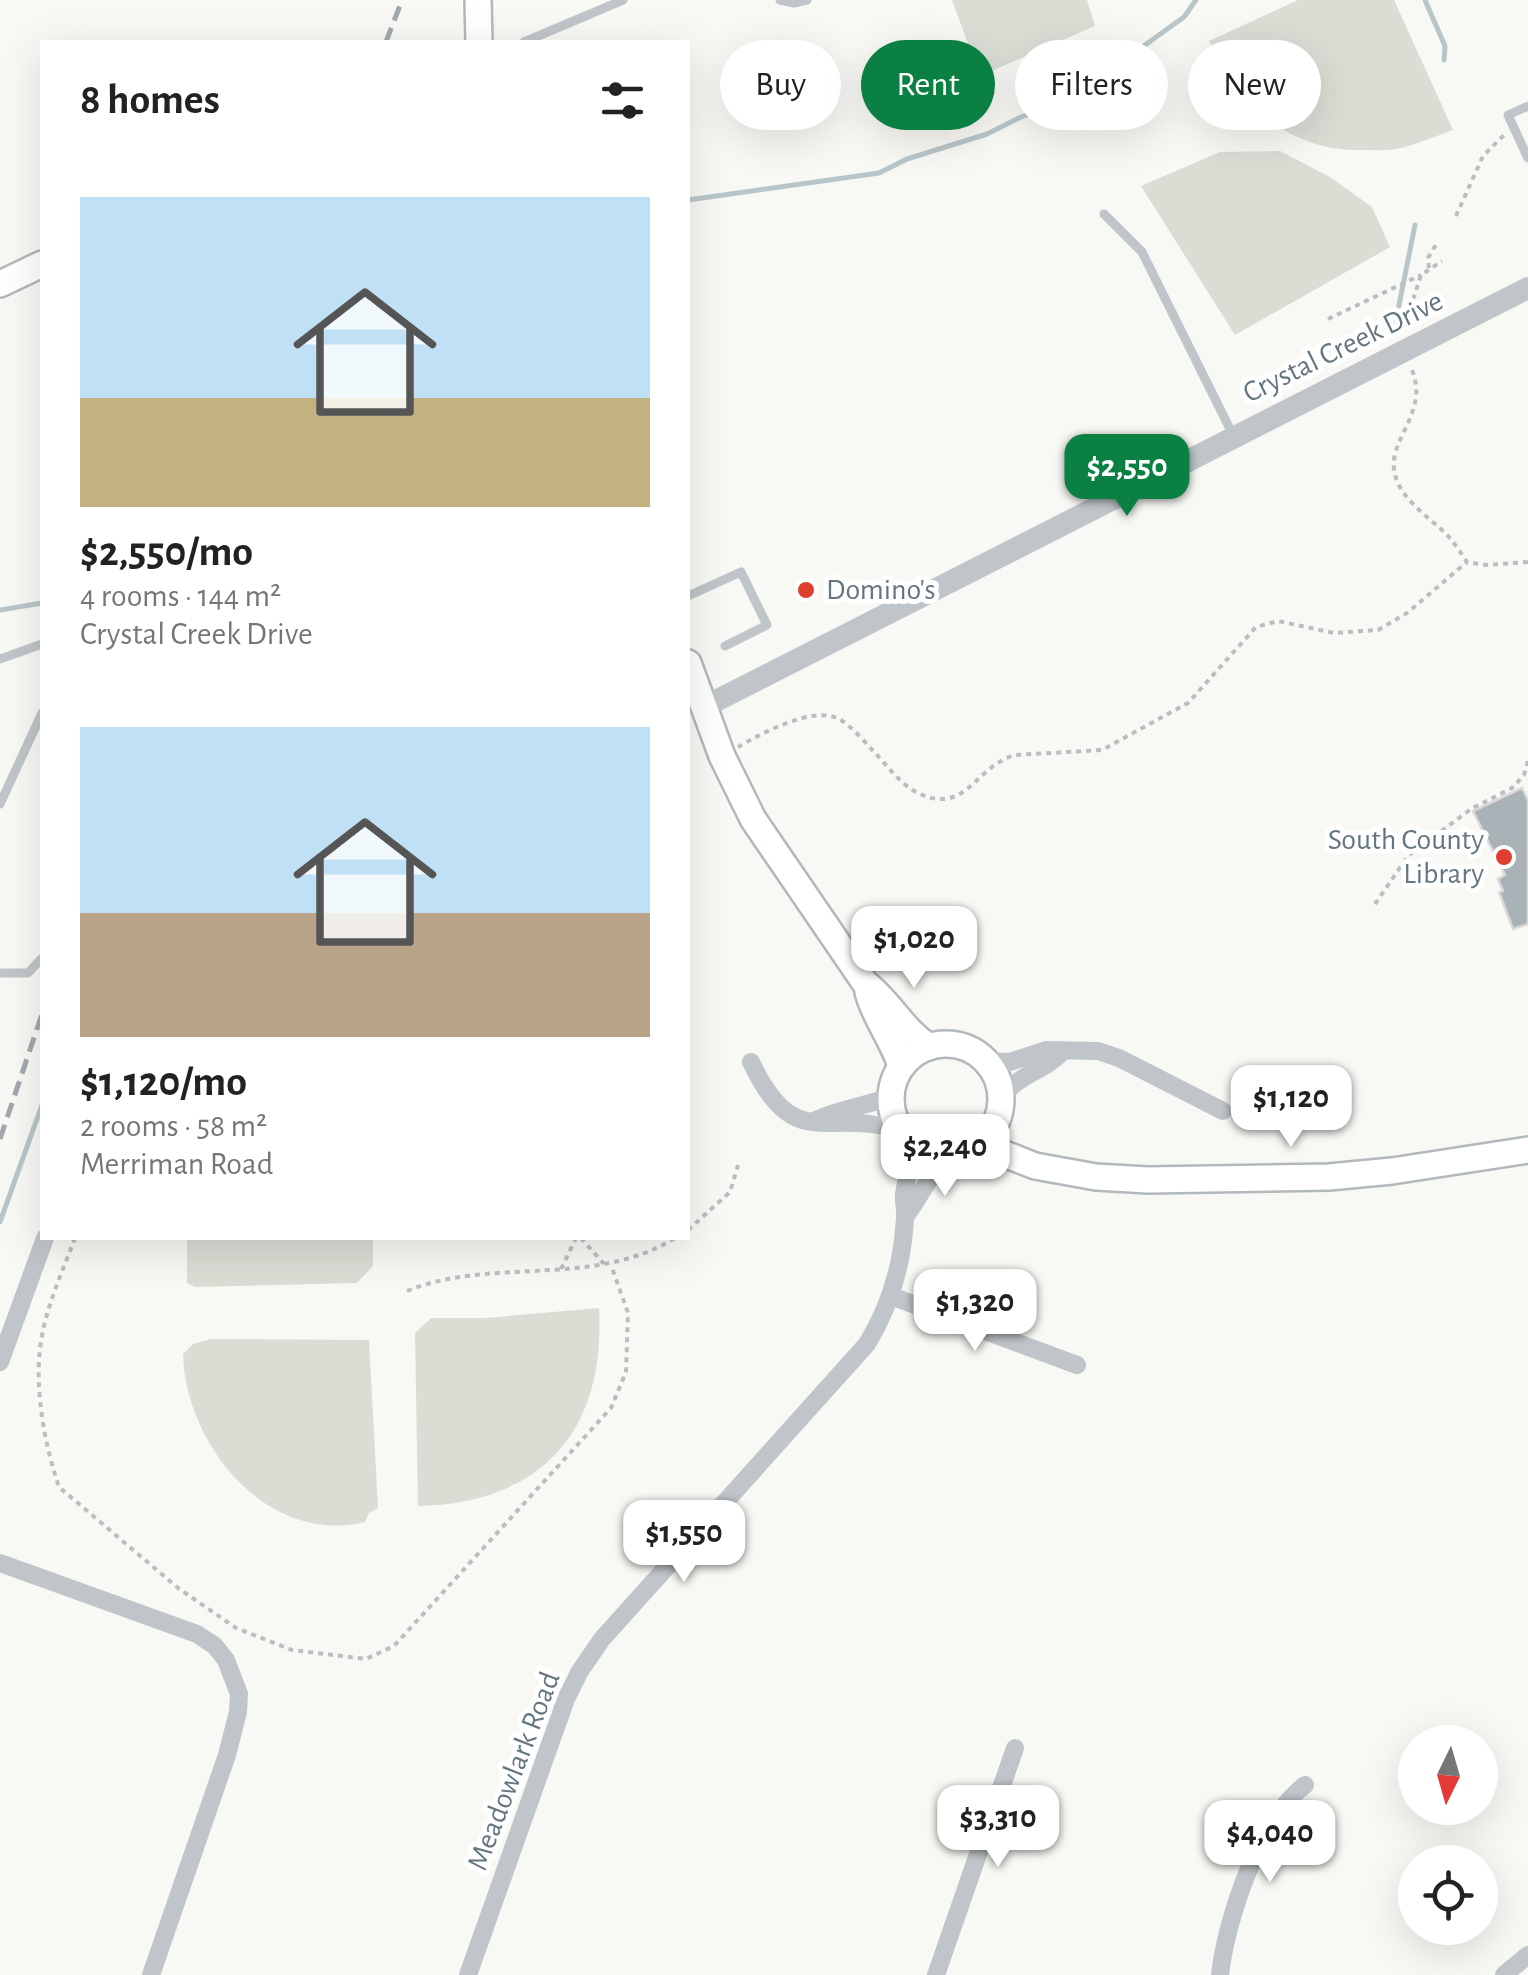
<!DOCTYPE html>
<meta charset="utf-8">
<style>
:root{--surface:#fff;--page:#f6f6f6;--text:#222;--muted:#767676;--accent:#0b8043}
body{margin:0;font-family:"Alegreya Sans",sans-serif;background:var(--page);color:var(--text);height:100vh;display:flex;flex-direction:column;font-size:38px;white-space:nowrap}
*{box-sizing:border-box;margin:0}
p{font-size:32px;color:var(--muted)}
.icon{flex:none;width:55px;height:55px;fill:none;stroke:currentColor;stroke-width:2;stroke-linecap:round;stroke-linejoin:round}
.map{position:relative;flex:1;overflow:hidden}
.sheet{position:absolute;left:40px;top:40px;width:650px;height:1200px;display:flex;flex-direction:column;background:var(--surface);border-radius:0px;box-shadow:0 10px 40px #0002}
.sheet>*{flex:none}
.hud{position:absolute;left:720px;top:40px;width:658px;height:90px;display:flex;gap:20px}
.needle{width:65px;rotate:185deg}
.fabs{position:absolute;left:1398px;top:1725px;display:grid;gap:20px}
.fabs a{display:grid;place-items:center;width:100px;height:100px;border-radius:50%;background:var(--surface);box-shadow:0 10px 40px #0002;font-size:50px}
.price{position:absolute;translate:-50% -85px;padding:0 22px;border-radius:20px;background:#fff;color:#222;font-size:32px;line-height:65px;filter:drop-shadow(0 2px 5px #0008)}
.price::after{content:'';position:absolute;left:50%;top:60px;width:30px;height:22px;margin-left:-15px;background:inherit;clip-path:polygon(0 0,100% 0,50% 100%)}
.price.active{background:var(--accent);color:#fff}
ul{padding:0;list-style:none}
li{display:grid;align-content:center;gap:20px;height:530px;padding:0 40px}
li span{display:grid;place-items:center;height:310px;border-radius:0px;color:#555}
li>.icon{margin-inline-start:auto}
span .icon{width:180px;height:180px;fill:#fffc;stroke-width:1}
li b{font-size:42px}
h2{display:flex;justify-content:space-between;align-items:center;height:120px;padding:0 40px;font-size:42px}
.tag{padding:0 35px;border-radius:45px;background:var(--surface);box-shadow:0 10px 40px #0002;font-size:35px;line-height:90px}
.tag.active{background:var(--accent);color:#fff}
.map>svg:first-child{display:block}
.green{fill:#d9ddd4}
.lines{fill:none;stroke-linecap:round;stroke-linejoin:round}
.stream{stroke:#b9c6c9;stroke-width:5}
.building{fill:#a8b2b7;stroke:#dad9d8;stroke-width:2.5}
.secondary-casing{stroke:#b2b9bc;stroke-width:30}
.path{stroke:#babec0;stroke-width:4;stroke-dasharray:5 5;stroke-linecap:butt}
.service{stroke:#bfc5c8;stroke-width:9}
.minor{stroke:#bfc5c8;stroke-width:18}
.tertiary{stroke:#bfc5c8;stroke-width:22}
.secondary{stroke:#fff;stroke-width:25}
.rail{stroke:#a1a9ad;stroke-width:5;stroke-dasharray:15 8;stroke-linecap:butt}
.poi-dot{fill:#e03f2e;stroke:#fff;stroke-width:4}
.labels{text-anchor:middle;dominant-baseline:central;stroke-width:10;stroke-linejoin:round;paint-order:stroke}
.street-label{font-size:30px;fill:#647780;stroke:#fff}
.poi-label{font-size:30px;fill:#647780;stroke:#fff;text-anchor:start}
</style>
<div class="map">
<svg width="1528" height="1975" viewBox="0 0 1528 1975">
<rect width="100%" height="100%" fill="#f8f8f5"/>
<g class="green">
<polygon points="952,0 1087,0 1095,26 980,76"/>
<path d="M1298 0H1394L1453 130C1436 136 1419 143 1402 148 1390 151 1376 150 1363 150 1288 152 1240 104 1209 41Z"/>
<polygon points="1280,151 1330,177 1372,207 1390,247 1235,335 1141,186 1220,152"/>
<polygon points="187,1238 373,1238 373,1266 357,1283 195,1287 187,1283"/>
<path d="M599 1308C606 1431 542 1503 418 1506L415 1333 431 1318H486Z"/>
<path d="M211 1339 369 1340 378 1508 369 1513 365 1522C266 1546 185 1443 183 1354L193 1344Z"/>
</g>
<g class="lines">
<g class="stream">
<polyline points="1425,0 1445,46 1444,60"/>
<polyline points="688,200 879,173 907,159 987,134 1021,117 1104,89 1138,50 1184,17 1196,0"/>
<polyline points="1393,335 1415,225"/>
<polyline points="0,610 42,603"/>
<polyline points="0,1222 42,1105"/>
</g>
</g>
<polygon class="building" points="1522,788 1528,800 1528,924 1513,929 1499,892 1503,891 1498,879 1505,875 1473,811"/>
<g class="lines">
<defs>
<g id="secondary">
<polyline points="478,0 479,42"/>
<polyline points="0,284 42,264"/>
<path d="M688 663 722 756 753 819 865 983C890 1002 903 1030 929 1047"/>
<path d="M868 992C875 1019 893 1040 901 1066"/>
<circle cx="946" cy="1099" r="55"/>
<polyline points="973,1147 992,1149 1035,1166 1096,1177 1148,1180 1329,1177 1392,1171 1528,1150"/>
</g>
</defs>
<use href="#secondary" class="secondary-casing"/>
<g class="path">
<polyline points="1456,216 1483,156 1504,135"/>
<polyline points="1429,268 1428,258 1437,243"/>
<polyline points="1328,319 1421,275"/>
<polyline points="1404,328 1421,275 1442,261"/>
<path d="M1412 370C1429 411 1390 438 1394 469 1397 498 1430 517 1448 536 1455 544 1461 553 1467 562L1486 565 1528 562"/>
<path d="M738 747C762 733 815 704 841 720 853 728 865 742 875 753 886 764 895 777 908 787 918 794 931 800 944 799 971 797 983 764 1015 755L1102 750 1188 703 1256 627 1278 621 1334 633 1378 630 1407 613 1467 562"/>
<polyline points="1375,904 1408,856 1471,809 1512,788 1524,775 1528,761"/>
<polyline points="688,1230 730,1192 738,1165"/>
<path d="M75 1238C62 1273 44 1311 40 1349 35 1393 45 1446 59 1487L178 1588 236 1628 292 1650 366 1659 394 1646 611 1408 626 1372 628 1313 611 1265"/>
<polyline points="581,1238 604,1264"/>
<polyline points="561,1269 576,1238"/>
<path d="M407 1291C493 1256 592 1289 675 1238"/>
</g>
<g class="service">
<polyline points="780,0 794,3 807,0"/>
<polyline points="524,42 623,0"/>
<polyline points="1528,106 1508,115 1528,158"/>
<polyline points="1104,214 1142,252 1233,435"/>
<polyline points="688,596 741,572 767,625 725,646"/>
<polyline points="0,659 42,644"/>
<polyline points="0,804 42,713"/>
<polyline points="0,973 28,973 42,958"/>
</g>
<g class="minor">
<polyline points="986,1061 1010,1062 1046,1050 1098,1051 1119,1058 1223,1111"/>
<path d="M751 1062C795 1156 828 1106 901 1131"/>
<path d="M1001 1099C1017 1074 1044 1072 1063 1051"/>
<path d="M814 1121C838 1109 865 1106 890 1097"/>
<path d="M905 1217C927 1188 926 1173 960 1152"/>
<polyline points="891,1296 1077,1365"/>
<polyline points="0,1362 45,1238"/>
<polyline points="0,1563 197,1634 215,1646 226,1660 239,1694 238,1712 227,1755 151,1975"/>
<path d="M468 1975 566 1699 580 1671 602 1639 867 1344C890 1306 903 1262 905 1217 906 1210 903 1202 904 1194 908 1169 912 1168 909 1140"/>
<polyline points="936,1975 1015,1748"/>
<path d="M1220 1975C1226 1919 1260 1819 1305 1785"/>
<polyline points="1504,1975 1528,1955"/>
</g>
<polyline class="tertiary" points="704,707 1528,288"/>
<use href="#secondary" class="secondary"/>
<g class="rail">
<polyline points="386,42 402,0"/>
<polyline points="0,1139 42,1014"/>
</g>
</g>
<g class="poi-dot">
<circle cx="806" cy="590" r="10"/>
<circle cx="1504" cy="857" r="10"/>
</g>
<g class="labels">
<g class="street-label">
<text transform="translate(1343 347) rotate(-26)">Crystal Creek Drive</text>
<text transform="translate(514 1771) rotate(-69)">Meadowlark Road</text>
</g>
<g class="poi-label">
<text x="826" y="590">Domino's</text>
<text x="1484" y="840" text-anchor="end">South County<tspan x="1484" dy="34">Library</tspan></text>
</g>
</g>
</svg>
<div class="fabs">
<a><svg class="needle" viewBox="-14 -14 28 28"><path d="M0-13l5 13h-10z" fill="#e53935"/><path d="M0 13l5-13h-10z" fill="#767676"/></svg></a>
<a><svg class="icon" aria-label="locate" viewBox="0 0 24 24"><circle cx="12" cy="12" r="6"/><path d="M12 2v4M12 18v4M2 12h4M18 12h4"/></svg></a>
</div>
<b class="price active" style="left:1127px;top:519px">$2,550</b>
<b class="price" style="left:914px;top:991px">$1,020</b>
<b class="price" style="left:1291px;top:1150px">$1,120</b>
<b class="price" style="left:945px;top:1199px">$2,240</b>
<b class="price" style="left:975px;top:1354px">$1,320</b>
<b class="price" style="left:684px;top:1585px">$1,550</b>
<b class="price" style="left:998px;top:1870px">$3,310</b>
<b class="price" style="left:1270px;top:1885px">$4,040</b>
<div class="hud">
<a class="tag">Buy</a>
<a class="tag active">Rent</a>
<a class="tag">Filters</a>
<a class="tag">New</a>
</div>
<section class="sheet">
<h2>8 homes<svg class="icon" aria-label="filters" viewBox="0 0 24 24"><path d="M4 7h16M4 17h16"/><circle cx="9" cy="7" r="2"/><circle cx="15" cy="17" r="2"/></svg></h2>
<ul>
<li><span style="background:linear-gradient(#bfe0f5 65%,#c2b280 0)"><svg class="icon" aria-label="home" viewBox="0 0 24 24"><path d="M3 11l9-7 9 7M6 9v11h12V9"/></svg></span><div><b>$2,550/mo</b><p>4 rooms · 144 m²</p><p>Crystal Creek Drive</p></div></li>
<li><span style="background:linear-gradient(#bfe0f5 60%,#b9a48a 0)"><svg class="icon" aria-label="home" viewBox="0 0 24 24"><path d="M3 11l9-7 9 7M6 9v11h12V9"/></svg></span><div><b>$1,120/mo</b><p>2 rooms · 58 m²</p><p>Merriman Road</p></div></li>
</ul>
</section>
</div>
